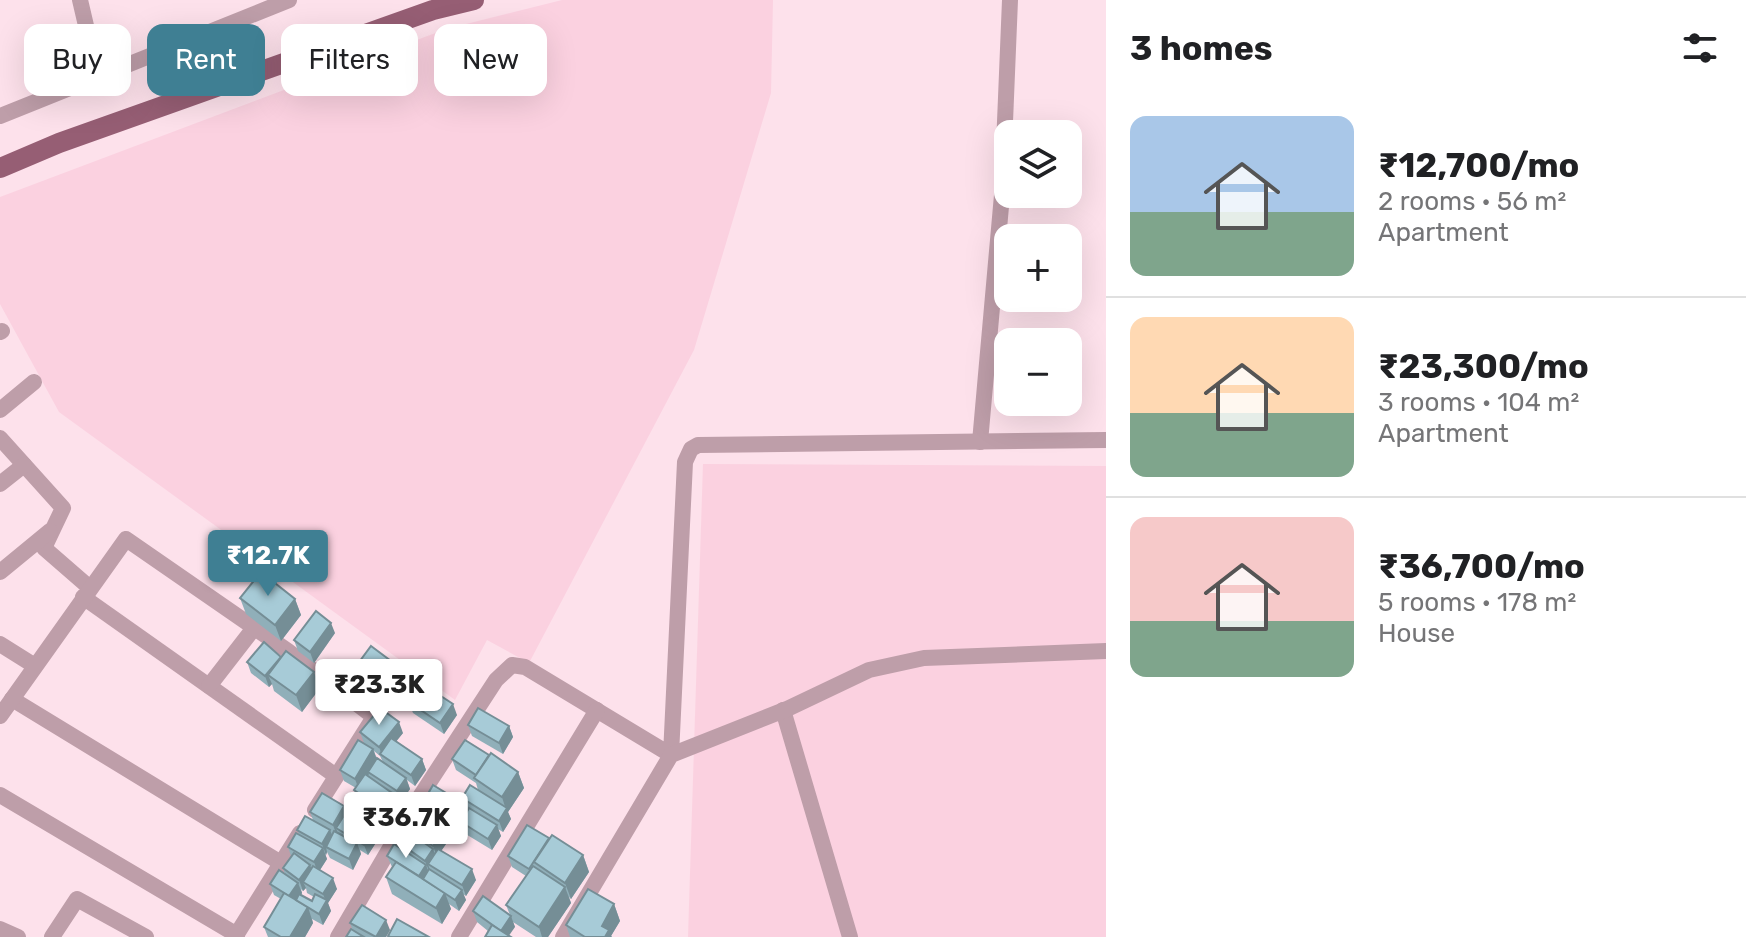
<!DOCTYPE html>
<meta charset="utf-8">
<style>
:root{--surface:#fff;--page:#f6f6f6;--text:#202124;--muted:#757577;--line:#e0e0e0;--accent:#3f7f93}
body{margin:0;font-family:Rubik,sans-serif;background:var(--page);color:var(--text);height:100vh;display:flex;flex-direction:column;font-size:30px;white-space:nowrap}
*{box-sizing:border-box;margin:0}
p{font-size:26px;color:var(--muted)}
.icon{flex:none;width:44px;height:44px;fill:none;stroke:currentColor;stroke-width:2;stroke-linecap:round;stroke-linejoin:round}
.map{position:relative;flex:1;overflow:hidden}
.drawer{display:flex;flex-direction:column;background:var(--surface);width:640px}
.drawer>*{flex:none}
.guide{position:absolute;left:24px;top:24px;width:760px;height:72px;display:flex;gap:16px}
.controls{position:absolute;left:994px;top:120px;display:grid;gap:16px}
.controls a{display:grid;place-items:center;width:88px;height:88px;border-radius:16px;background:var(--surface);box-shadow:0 8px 32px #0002;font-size:40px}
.price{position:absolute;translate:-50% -68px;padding:0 18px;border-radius:8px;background:#fff;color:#222;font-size:26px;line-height:52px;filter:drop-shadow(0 2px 4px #0008)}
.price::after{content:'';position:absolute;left:50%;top:48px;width:24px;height:18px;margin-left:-12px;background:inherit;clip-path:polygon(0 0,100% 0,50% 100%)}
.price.selected{background:var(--accent);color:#fff}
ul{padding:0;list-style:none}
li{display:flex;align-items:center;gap:24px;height:200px;padding:0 24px}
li+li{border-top:2px solid var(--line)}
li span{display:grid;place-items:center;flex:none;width:224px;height:160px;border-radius:16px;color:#555}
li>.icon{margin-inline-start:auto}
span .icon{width:96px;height:96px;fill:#fffc;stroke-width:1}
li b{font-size:34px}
h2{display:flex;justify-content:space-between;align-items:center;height:96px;padding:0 24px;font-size:34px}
.chip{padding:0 28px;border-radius:16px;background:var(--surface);box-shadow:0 8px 32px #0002;font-size:28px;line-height:72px}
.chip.selected{background:var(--accent);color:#fff}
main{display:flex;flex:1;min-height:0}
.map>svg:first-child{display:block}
.built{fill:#fbd1e0}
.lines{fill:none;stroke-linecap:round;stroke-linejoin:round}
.minor{stroke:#be9ea9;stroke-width:16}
.major{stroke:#965e74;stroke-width:20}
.wall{fill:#90afb9;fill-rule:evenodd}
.shaded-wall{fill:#758e96}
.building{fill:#a7cbd7;stroke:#758e96;stroke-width:2}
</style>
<main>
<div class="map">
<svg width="1106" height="937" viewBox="0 0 1106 937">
<rect width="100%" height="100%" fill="#fde1eb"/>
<g class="built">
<polygon points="562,0 773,0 771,93 694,350 529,663 487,640 455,700 59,412 0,304 0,197 446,29"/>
<polygon points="703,464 1106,466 1106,937 688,937"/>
</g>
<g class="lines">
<g class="minor">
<polyline points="80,0 98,77"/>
<polyline points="0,116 289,0"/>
<polyline points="0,332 2,331"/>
<polyline points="0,410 34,382"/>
<polyline points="0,438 63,508 44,548 90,588"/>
<polyline points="980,442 1002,195 1010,0"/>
<polyline points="0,484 24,465"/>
<polyline points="0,572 50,531"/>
<polyline points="83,597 336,776"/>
<polyline points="0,644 35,666"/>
<polyline points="209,686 254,628"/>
<polyline points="12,699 281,863"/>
<polyline points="783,710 850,937"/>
<polyline points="0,716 126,539 288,651 374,717 315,810"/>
<polyline points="0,795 237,935"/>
<polyline points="0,929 18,937"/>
<polyline points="52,937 77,899 146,937"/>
<polyline points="235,937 300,833"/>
<polyline points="338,937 421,795 496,680 512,665 525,667 671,755 685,462 691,449 698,445 1106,440"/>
<polyline points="459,937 597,710"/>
<polyline points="563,937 671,755 787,709 869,670 924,658 1106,651"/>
</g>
<polyline class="major" points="0,168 59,143 433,10 474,0"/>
</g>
<g class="wall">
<polygon points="240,598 295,599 301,615 281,641 246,614"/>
<polygon points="335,633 314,663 298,651 294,640"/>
<polygon points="281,657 314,672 320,688 302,712 274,691 272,684 269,687 251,673 247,662"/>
<polygon points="354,669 405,683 388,706 360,685"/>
<polygon points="409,702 457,715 444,734 413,713"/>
<polygon points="468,725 509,726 513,737 503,754 472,736"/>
<path d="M360 732 403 733 396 741 422 759 426 770 415 786 407 780 410 789 401 802 396 799 399 806 388 822 384 819 386 823 376 839V838L377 841 368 855 360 850 361 854 353 870 330 858 327 852 326 855 325 854 327 859 320 870 337 889 328 903 331 911 323 925 312 919 313 923 305 937H268L264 927 281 899 274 895 270 884 285 874 283 868 291 856 288 847 299 834 297 830 313 820 310 812 344 806 348 815 346 812 357 797 354 790 356 788 344 781 340 770 364 743ZM374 751 380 756 383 762 377 759ZM306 888 307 893 314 897 312 901 301 895 302 893 301 889 303 891Z"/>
<polygon points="489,755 518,772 524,788 508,812 511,819 503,832 498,829 501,836 492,850 464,833 462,826 450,843 444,840 446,844 441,851 476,880 466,896 463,894 466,900 459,911 449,904 451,909 442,924 392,894 386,877 392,867 387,856 399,848 397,841 403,831 401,826 426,802 425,799 465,805 462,798 478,790 476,783 456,770 452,759"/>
<polygon points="549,838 549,840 583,855 589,872 571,899 569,897 571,903 548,937 536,937 513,922 515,927 488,931 477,922 473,911 510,915 506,905 526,876 512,867 508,856"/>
<polygon points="614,904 620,921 611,936 612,937 570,937 566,925"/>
<polygon points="350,923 390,930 386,937 346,937 353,931"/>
</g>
<g class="shaded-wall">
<polygon points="295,599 301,615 281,641 275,625"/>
<polygon points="331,623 335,633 314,663 310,652"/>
<polygon points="281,657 268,675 272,684 269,687 265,676"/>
<polygon points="399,667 405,683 388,706 382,690"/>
<polygon points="314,672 320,688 302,712 296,695"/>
<polygon points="453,704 457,715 444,734 440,723"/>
<polygon points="399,722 403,733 384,757 382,755 379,747"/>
<polygon points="509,726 513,737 503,754 499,743"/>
<polygon points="373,749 377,760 368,772 369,774 359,790 355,779"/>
<polygon points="422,759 426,770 415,786 411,775"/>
<polygon points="518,772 524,788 508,812 511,819 503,832 499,821 506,810 502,797"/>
<polygon points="406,778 410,789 401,802 397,791"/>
<polygon points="395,795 399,806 388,822 384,811"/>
<polygon points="466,805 470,816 461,822 462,826 450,843 446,832"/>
<polygon points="344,806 348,817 336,828 338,834 337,836 333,825"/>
<polygon points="382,812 386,823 376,839 372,828"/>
<polygon points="497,825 501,836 492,850 488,839"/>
<polygon points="330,830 334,840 326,847 327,852 326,855 322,844"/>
<polygon points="373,831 377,841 368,855 364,845"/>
<polygon points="442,833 446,844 437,857 433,846"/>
<polygon points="357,843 361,854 353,870 349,859"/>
<polygon points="323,848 327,859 318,873 314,862"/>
<polygon points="433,849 437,860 428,864 430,870 429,871 425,861"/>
<polygon points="583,855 589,872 571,899 565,883"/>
<polygon points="310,865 314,876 303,882 306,888 303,891 299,880"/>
<polygon points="426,865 430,876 426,881 419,876"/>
<polygon points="472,869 476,880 466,896 462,885"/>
<polygon points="333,878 337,889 328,903 331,911 323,925 319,914 326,902 323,894"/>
<polygon points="298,883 302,893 293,907 289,896"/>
<polygon points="565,887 571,903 548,937 542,937 539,927"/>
<polygon points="462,890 466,900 459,911 455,900"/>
<polygon points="445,893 451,909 442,924 436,908"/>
<polygon points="614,904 620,921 611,936 612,937 605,937 602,926"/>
<polygon points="308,907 313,923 305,937 290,937"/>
<polygon points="511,916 515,927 508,937 501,931"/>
<polygon points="386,920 390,930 386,937 376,937"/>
</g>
<g class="building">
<polygon points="261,572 295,599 275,625 240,598"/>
<polygon points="316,611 331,623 310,652 294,640"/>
<polygon points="264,642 281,657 265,676 247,662"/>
<polygon points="371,646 399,667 382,690 354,669"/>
<polygon points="286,651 314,672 296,695 268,675"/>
<polygon points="421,683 453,704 440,723 409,702"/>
<polygon points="380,708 399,722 379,747 360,732"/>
<polygon points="478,708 509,726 499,743 468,725"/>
<polygon points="391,738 422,759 411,775 380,754"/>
<polygon points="358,740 373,749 355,779 340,770"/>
<polygon points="465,740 489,755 476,775 452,759"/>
<polygon points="491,753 518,772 502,797 474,778"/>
<polygon points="377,758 406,778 397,791 368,772"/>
<polygon points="365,774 395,795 384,811 354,790"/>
<polygon points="433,785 466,805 446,832 418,816 442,833 433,846 401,826 409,812 412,814 421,800 443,812 425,799"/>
<polygon points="470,785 507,808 499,821 462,798"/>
<polygon points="322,793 344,806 333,825 310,812"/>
<polygon points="356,797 382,812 372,828 346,812"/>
<polygon points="469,808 497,825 488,839 461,822"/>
<polygon points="345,814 373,831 364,845 336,828"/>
<polygon points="305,816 330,830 322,844 297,830"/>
<polygon points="527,825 549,838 529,869 508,856"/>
<polygon points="405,829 433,849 425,861 397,841"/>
<polygon points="334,831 357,843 349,859 326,847"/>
<polygon points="296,833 323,848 314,862 288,847"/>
<polygon points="552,835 583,855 565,883 534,862"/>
<polygon points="394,844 426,865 419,876 387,856"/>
<polygon points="438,849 472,869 462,885 428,864"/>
<polygon points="294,853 310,865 299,880 283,868"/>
<polygon points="396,862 445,893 436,908 386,877"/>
<polygon points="313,866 333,878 323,894 303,882"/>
<polygon points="533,866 565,887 539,927 506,905"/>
<polygon points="429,869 462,890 455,900 423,879"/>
<polygon points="279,870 298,883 289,896 270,884"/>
<polygon points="588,889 614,904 602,926 609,930 605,937 585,937 566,925"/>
<polygon points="284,893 308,907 290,937 281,937 264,927"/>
<polygon points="299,894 312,901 315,894 327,900 319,914 296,900"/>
<polygon points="483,896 511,916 501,931 473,911"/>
<polygon points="362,905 386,920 376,937 350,923"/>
<polygon points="397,919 429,937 390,937 388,936"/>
<polygon points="492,925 511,937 485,937"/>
<polygon points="351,929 364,937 346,937"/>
</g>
</svg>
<div class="controls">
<a><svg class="icon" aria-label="layers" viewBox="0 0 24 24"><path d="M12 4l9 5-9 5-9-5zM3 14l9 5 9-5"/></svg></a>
<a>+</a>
<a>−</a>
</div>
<b class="price selected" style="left:268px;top:598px">₹12.7K</b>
<b class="price" style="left:379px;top:727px">₹23.3K</b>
<b class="price" style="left:406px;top:860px">₹36.7K</b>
<div class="guide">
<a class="chip">Buy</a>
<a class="chip selected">Rent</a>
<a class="chip">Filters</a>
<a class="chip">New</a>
</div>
</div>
<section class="drawer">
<h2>3 homes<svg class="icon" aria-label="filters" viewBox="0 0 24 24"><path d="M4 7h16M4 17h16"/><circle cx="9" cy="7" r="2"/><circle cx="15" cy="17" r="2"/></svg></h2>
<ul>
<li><span style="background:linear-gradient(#a9c7e8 60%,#7fa58c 0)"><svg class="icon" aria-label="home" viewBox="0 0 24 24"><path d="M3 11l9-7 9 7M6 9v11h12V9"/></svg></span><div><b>₹12,700/mo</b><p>2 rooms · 56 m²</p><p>Apartment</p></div></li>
<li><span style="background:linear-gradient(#ffd9b3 60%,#7fa58c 0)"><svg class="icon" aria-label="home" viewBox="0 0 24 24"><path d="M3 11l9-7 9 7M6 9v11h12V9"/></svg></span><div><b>₹23,300/mo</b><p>3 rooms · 104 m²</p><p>Apartment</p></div></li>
<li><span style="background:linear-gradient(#f6c9c9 65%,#7fa58c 0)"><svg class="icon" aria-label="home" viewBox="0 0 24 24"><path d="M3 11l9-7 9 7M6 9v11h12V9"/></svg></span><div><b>₹36,700/mo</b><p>5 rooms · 178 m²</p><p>House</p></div></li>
</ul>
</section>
</main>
